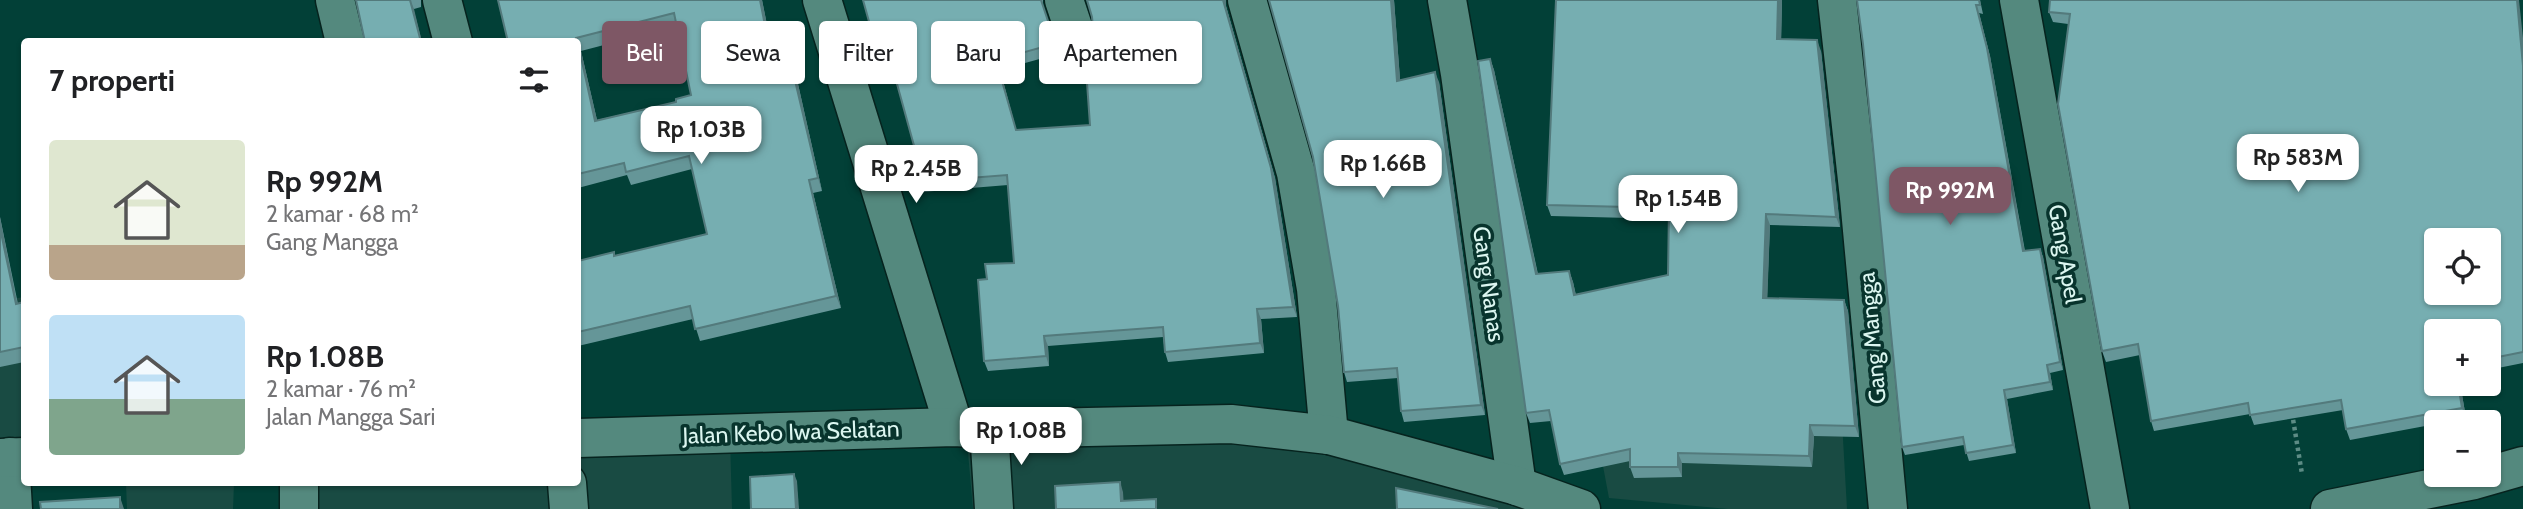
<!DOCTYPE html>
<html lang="id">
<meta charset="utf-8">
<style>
:root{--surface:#fff;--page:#f2f2f2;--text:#202124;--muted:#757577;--accent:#7e5765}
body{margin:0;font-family:Cabin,sans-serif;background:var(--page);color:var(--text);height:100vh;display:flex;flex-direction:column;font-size:26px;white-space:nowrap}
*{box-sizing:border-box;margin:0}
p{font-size:23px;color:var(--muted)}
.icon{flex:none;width:38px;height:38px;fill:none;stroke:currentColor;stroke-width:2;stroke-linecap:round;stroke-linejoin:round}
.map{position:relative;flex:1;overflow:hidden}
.sheet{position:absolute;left:21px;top:38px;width:560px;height:448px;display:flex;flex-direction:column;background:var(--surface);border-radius:7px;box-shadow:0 2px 5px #0004}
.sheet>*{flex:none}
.top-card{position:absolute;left:602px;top:21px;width:665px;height:63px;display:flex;gap:14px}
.buttons{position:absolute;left:2424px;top:228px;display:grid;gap:14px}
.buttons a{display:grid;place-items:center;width:77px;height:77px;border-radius:7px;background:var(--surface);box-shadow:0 2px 5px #0004;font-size:35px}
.price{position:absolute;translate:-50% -60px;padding:0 16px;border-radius:14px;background:#fff;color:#222;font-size:23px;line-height:46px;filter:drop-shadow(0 2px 4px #0008)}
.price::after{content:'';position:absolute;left:50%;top:42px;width:21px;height:16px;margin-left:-10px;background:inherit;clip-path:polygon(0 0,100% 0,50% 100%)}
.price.selected{background:var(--accent);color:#fff}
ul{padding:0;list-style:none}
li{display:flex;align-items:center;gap:21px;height:175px;padding:0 28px}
li span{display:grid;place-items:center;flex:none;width:196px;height:140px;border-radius:7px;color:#555}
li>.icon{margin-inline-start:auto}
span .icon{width:84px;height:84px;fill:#fffc;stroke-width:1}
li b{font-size:30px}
h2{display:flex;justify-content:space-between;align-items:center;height:84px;padding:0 28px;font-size:30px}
.pill{padding:0 24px;border-radius:7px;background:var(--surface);box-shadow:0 2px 5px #0004;font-size:24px;line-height:63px}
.pill.selected{background:var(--accent);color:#fff}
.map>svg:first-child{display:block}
.built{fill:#194b43}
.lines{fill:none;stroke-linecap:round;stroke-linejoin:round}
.minor-casing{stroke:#06231e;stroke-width:41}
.tertiary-casing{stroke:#06231e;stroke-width:41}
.path{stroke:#5d8c85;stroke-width:4.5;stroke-dasharray:3.5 3.5;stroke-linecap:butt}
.minor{stroke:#54897e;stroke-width:38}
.tertiary{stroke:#54897e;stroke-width:38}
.wall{fill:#659698;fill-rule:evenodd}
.shaded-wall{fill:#537a7c}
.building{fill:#76aeb1;stroke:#537a7c;stroke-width:2;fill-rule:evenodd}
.labels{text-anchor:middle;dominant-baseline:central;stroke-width:7;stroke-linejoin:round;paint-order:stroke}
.street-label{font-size:23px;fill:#dbf6f0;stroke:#08342d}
</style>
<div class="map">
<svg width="2523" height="509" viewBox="0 0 2523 509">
<rect width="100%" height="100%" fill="#024037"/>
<g class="built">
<polygon points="24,297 24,477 0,480 0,301"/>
<polygon points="1838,352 1847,509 1728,509 1609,498 1593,413"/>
<polygon points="1107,418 1321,450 1551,509 973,509 966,430"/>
<polygon points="730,438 732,509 306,509 307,483 578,483 578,439"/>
<polygon points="126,483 234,483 233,509 127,509"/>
</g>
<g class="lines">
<defs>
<g id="minor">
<polyline points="335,0 345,42"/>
<polyline points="442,0 453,42"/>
<polyline points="822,0 954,427"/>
<polyline points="1064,0 1075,33"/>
<polyline points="1247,0 1296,173 1316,289 1329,435"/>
<polyline points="1447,0 1460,74 1517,486"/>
<polyline points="1837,0 1859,198 1888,509"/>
<polyline points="2019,0 2110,509"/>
<polyline points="989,429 994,509"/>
<polyline points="10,457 13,509"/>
<polyline points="567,483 569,509"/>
<polyline points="299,509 299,483"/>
</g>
<g id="tertiary">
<polyline points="578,438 954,427 989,429 1231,424 1329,435 1517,486 1581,509"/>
<polyline points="0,458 24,457"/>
<polyline points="2330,509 2474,480 2523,466"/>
</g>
</defs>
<use href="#minor" class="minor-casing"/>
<use href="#tertiary" class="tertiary-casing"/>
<polyline class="path" points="2292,413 2302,474"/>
<use href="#minor" class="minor"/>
<use href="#tertiary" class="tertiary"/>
</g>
<g class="wall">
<polygon points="356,0 421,0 421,7 414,9"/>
<path d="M498 0H762L777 75 798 84 822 191 813 193 841 308 700 341 693 319 578 346V261L615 256 707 234 692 169 631 185 627 175 578 188V42ZM677 26 691 95 676 102 597 120 581 51Z"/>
<polygon points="863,0 1043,0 1043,7 1051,30 1061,42 1065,52 1000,70 1016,130 1090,125 1092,17 1087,0 1226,0 1226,6 1275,178 1297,317 1261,319 1264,353 1168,362 1165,352 1163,337 1048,346 1049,366 988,371 984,361 987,279 1014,263 1008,185 922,192 918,182 916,153 886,43 877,46"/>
<polygon points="1394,0 1400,80 1439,82 1485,415 1404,422 1401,411 1398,378 1347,382 1344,372 1338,306 1313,157"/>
<polygon points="1556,0 1782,0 1781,39 1821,51 1840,227 1770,225 1767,298 1844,300 1848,311 1859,437 1814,436 1812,467 1682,463 1682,477 1634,478 1630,467 1630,461 1564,475 1560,464 1551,421 1530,423 1526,413 1490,59 1494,70 1538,274 1569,271 1573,282 1576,295 1668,275 1669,219 1551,216 1547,205"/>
<polygon points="1980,0 1983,14 1979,13 1990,56 2025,251 2040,249 2043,257 2063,370 2050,373 2053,390 2007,399 2016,453 1969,461 1964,445 1905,455 1902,447 1863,44"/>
<polygon points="2049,12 2523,38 2523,363 2488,370 2488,331 2436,383 2460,383 2466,418 2446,422 2436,422 2436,424 2350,440 2346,429 2343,410 2254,425 2250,414 2154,431 2151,421 2140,355 2106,362 2102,351 2068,24 2053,22"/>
<polygon points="0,217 18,304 24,302 24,362 0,367"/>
</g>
<g class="shaded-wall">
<polygon points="410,0 414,9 422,42 421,42"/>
<polygon points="760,0 762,0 780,88 775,76"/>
<polygon points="1223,0 1226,0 1226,6 1275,178 1297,317 1293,307"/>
<polygon points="1391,0 1394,0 1401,91 1397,81"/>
<polygon points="1778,0 1782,0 1781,50 1777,39"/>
<polygon points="2517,0 2519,0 2523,38 2523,66"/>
<polygon points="1976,5 1990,56 2026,259 2023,251"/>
<polygon points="576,38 581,51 600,133 595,121"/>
<polygon points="1817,40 1821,51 1840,227 1836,217"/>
<polygon points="1490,59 1494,70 1540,285 1536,274"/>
<polygon points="996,60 1000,70 1019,140 1016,130"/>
<polygon points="793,72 798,84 822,191 818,178"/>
<polygon points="1435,72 1439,82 1485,415 1481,405"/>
<polygon points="809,180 813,193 841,308 836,296"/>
<polygon points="1766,214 1770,225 1767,309 1763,298"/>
<polygon points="0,217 20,318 16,304 0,228"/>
<polygon points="2040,249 2043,257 2063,370 2060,362"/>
<polygon points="1569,271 1573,282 1578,306 1574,295"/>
<polygon points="1844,300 1848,311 1859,437 1855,426"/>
<polygon points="1257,309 1261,319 1264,353 1260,343"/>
<polygon points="1044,336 1048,346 1049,366 1046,356"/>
<polygon points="2047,365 2050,373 2053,390 2050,382"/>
<polygon points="2458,383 2460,383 2466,418 2462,408"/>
<polygon points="2004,390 2007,399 2016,453 2013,445"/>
<polygon points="1810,425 1814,436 1812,467 1809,456"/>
<polygon points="1678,453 1682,463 1682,477 1678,467"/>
<polygon points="794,474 797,481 799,509 796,509"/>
<polygon points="1120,482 1123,492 1124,509 1121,501"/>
<polygon points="120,497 124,509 120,509"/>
</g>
<g class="building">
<polygon points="356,0 410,0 421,42 365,42"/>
<polygon points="498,0 760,0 775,76 793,72 818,178 809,180 836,296 695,329 690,306 578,332 578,261 614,252 614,256 707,234 689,156 626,172 624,163 578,174 578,43 595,121 676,102 676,99 691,95 674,13 576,38 577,42 508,42"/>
<polygon points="863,0 1041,0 1051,30 1061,42 996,60 1016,130 1090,125 1084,40 1093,28 1092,17 1087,0 1223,0 1271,168 1293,307 1257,309 1260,343 1165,352 1163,327 1044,336 1046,356 984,361 978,280 987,279 985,264 1014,263 1007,175 918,182 916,153 883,33 873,36"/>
<polygon points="1269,0 1391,0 1397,81 1435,72 1481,405 1401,411 1397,368 1344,372 1338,306 1313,157"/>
<polygon points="1556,0 1778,0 1777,39 1817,40 1836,217 1766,214 1763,298 1844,300 1855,426 1810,425 1809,456 1678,453 1678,467 1630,467 1630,449 1560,464 1549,410 1526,413 1478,61 1490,59 1536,274 1569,271 1574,295 1668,275 1669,208 1547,205"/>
<polygon points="1857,0 1979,0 1980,5 1976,5 1987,48 2023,251 2040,249 2060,362 2047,365 2050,382 2004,390 2013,445 1966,453 1963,437 1902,447 1863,44"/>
<path d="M2050 0H2517L2523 66V352L2488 359V331H2436V383H2458L2462 408 2346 429 2341 400 2250 415 2248 403 2151 421 2138 344 2102 351 2058 104 2070 14 2049 12ZM2436 240H2488V292H2436Z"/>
<polygon points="0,228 16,304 24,302 24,347 0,352"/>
<polygon points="794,474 796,509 751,509 750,477"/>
<polygon points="1120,482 1121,501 1156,499 1156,509 1056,509 1055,486"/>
<polygon points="1396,488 1498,509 1397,509"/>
<polygon points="120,497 120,509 41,509 40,502"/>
</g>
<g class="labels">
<g class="street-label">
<text transform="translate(2065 254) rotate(80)">Gang Apel</text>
<text transform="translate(1489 284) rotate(82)">Gang Nanas</text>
<text transform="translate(1872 338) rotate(-95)">Gang Mangga</text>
<text transform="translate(791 432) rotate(-2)">Jalan Kebo Iwa Selatan</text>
</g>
</g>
</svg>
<div class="buttons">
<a><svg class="icon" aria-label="locate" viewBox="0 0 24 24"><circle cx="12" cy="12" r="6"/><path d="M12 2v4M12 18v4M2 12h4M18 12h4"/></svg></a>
<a>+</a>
<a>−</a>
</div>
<b class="price" style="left:701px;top:166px">Rp 1.03B</b>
<b class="price" style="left:2298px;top:194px">Rp 583M</b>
<b class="price" style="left:1383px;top:200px">Rp 1.66B</b>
<b class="price" style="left:916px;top:205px">Rp 2.45B</b>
<b class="price selected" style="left:1950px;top:227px">Rp 992M</b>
<b class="price" style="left:1678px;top:235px">Rp 1.54B</b>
<b class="price" style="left:1021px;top:467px">Rp 1.08B</b>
<div class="top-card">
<a class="pill selected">Beli</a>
<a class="pill">Sewa</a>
<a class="pill">Filter</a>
<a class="pill">Baru</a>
<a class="pill">Apartemen</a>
</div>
<section class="sheet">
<h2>7 properti<svg class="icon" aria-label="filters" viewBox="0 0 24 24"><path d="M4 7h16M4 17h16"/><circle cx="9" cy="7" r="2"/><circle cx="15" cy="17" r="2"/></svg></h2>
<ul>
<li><span style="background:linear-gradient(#dfe7d0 75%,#b9a48a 0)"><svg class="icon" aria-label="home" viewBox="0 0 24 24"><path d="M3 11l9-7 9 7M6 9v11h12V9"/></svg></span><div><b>Rp 992M</b><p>2 kamar · 68 m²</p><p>Gang Mangga</p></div></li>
<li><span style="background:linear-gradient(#bfe0f5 60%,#7fa58c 0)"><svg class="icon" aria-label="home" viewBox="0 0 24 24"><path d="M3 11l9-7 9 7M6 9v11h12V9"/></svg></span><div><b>Rp 1.08B</b><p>2 kamar · 76 m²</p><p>Jalan Mangga Sari</p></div></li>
</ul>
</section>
</div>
